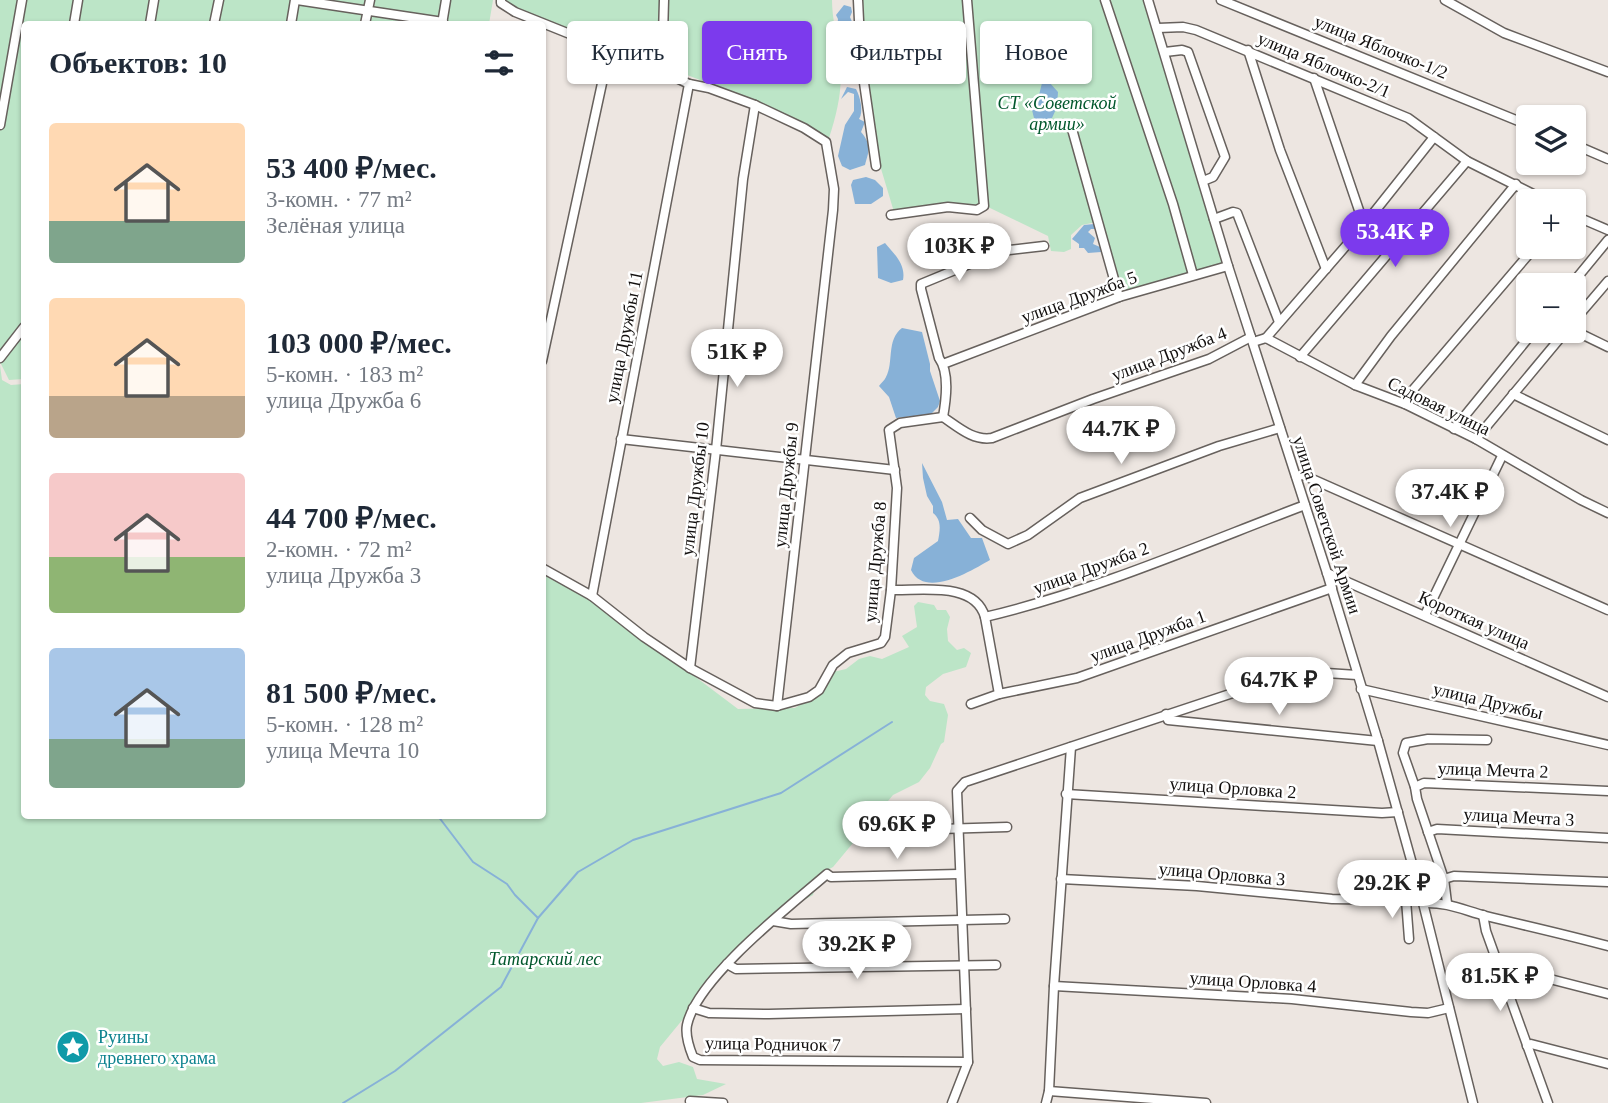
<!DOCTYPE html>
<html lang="ru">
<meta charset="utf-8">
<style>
:root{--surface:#fff;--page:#f2f2f3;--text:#1f2937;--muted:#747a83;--accent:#7c3aed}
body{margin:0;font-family:"Times New Roman",serif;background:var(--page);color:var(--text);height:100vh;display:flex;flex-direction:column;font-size:26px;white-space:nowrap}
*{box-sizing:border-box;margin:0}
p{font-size:23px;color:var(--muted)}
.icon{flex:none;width:38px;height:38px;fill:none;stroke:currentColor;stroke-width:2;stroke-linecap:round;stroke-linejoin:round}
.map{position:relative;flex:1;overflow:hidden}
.details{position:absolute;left:21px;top:21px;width:525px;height:798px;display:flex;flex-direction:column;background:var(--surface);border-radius:7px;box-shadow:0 2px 5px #0004}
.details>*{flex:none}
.guide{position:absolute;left:567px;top:21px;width:665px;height:63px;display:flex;gap:14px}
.tools{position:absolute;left:1516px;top:105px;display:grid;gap:14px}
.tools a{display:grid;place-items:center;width:70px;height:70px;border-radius:7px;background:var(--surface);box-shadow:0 2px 5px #0004;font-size:35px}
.price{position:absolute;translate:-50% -60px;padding:0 16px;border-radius:24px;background:#fff;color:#222;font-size:23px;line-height:46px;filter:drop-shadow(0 2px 4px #0008)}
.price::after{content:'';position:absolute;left:50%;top:42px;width:21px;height:16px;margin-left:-10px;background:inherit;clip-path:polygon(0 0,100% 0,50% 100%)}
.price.active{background:var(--accent);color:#fff}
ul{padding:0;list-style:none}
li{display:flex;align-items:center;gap:21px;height:175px;padding:0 28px}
li span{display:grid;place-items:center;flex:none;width:196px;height:140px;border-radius:7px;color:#555}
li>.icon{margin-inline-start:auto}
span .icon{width:84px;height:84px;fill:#fffc;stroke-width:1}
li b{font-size:30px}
h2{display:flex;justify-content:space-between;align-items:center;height:84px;padding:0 28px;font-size:30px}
.chip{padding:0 24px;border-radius:7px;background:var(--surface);box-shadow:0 2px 5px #0004;font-size:24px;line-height:63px}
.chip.active{background:var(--accent);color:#fff}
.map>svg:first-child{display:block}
.green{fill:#bce5c7}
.water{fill:#87b1d7}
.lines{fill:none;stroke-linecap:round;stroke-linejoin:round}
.stream{stroke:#87b1d7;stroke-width:2}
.minor-casing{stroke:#67615d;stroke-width:11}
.minor{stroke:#fff;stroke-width:8}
.labels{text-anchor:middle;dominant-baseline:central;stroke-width:5;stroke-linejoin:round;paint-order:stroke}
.street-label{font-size:18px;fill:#120f0e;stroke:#fff}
.park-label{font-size:18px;font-style:italic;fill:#01572c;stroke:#fff}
.culture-label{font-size:18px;fill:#0d838f;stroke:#fff;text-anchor:start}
</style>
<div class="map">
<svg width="1608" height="1103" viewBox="0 0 1608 1103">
<rect width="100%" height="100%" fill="#ede6e1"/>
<g class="green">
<polygon points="0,0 493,0 489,24 24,24 24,379 9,380 0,362"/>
<path d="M505 0H832C832 19 837 36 839 55 844 84 838 110 829 138L749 99 517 9Z"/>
<polygon points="863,0 1144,0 1199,187 1224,265 1126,291 1122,287 1101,221 1082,225 1071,235 1071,249 1064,252 1051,251 1048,236 990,208 979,206 949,204 894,212 879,162 866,62"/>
<polygon points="0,365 2,380 11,385 24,384 24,816 542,816 543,575 592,599 738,709 795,708 820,692 833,672 846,669 859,659 870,656 882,659 909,647 902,636 917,627 914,606 918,602 934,605 937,610 946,610 950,617 947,629 948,641 957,650 964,648 971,653 966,667 943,674 926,687 925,695 930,701 944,704 948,715 944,742 941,744 930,768 919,782 893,795 833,867 818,875 813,895 774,917 719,966 688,1013 660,1047 657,1059 663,1066 679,1062 693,1067 697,1079 726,1084 703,1095 641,1103 0,1103"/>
</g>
<g class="water">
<path d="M844 5 851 7 852 12 850 17 853 24 849 31C857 38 857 44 857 54L851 58 844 57 835 46 838 19 836 15Z"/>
<polygon points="1049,82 1058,92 1057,107 1052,118 1042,122 1034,118 1031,106 1037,103 1042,83"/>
<path d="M847 87 856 89C860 96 864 112 859 119L865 122 861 132C872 145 869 151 865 165L850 170 842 166 838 156 845 125 854 111V94L848 92 841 99Z"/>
<polygon points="866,177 875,180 883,188 883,196 871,204 855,204 851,185 853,180"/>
<polygon points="1094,224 1097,229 1091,229 1088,232 1095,238 1093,244 1100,247 1101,252 1088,253 1084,248 1079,248 1079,244 1072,239 1084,225"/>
<path d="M885 243C894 254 906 264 903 280L891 283 878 278 877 247Z"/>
<path d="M902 328 922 332 930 364V371L940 401 938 407 931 414 896 418 889 397 879 386C881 383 885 380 886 377 894 363 886 340 902 328Z"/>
<path d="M922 463 942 502 947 520 958 519 971 538H982L990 560C971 571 925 599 911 570L914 558 938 541C940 530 942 520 933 513V506L927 496 923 478Z"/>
</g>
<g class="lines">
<g class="stream">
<polyline points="538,918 578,872 633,840 781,793 892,722"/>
<polyline points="343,1103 395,1071 501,987 538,918 515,895 507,884 473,862 438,816"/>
</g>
<defs>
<g id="minor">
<polyline points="297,0 443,22"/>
<polyline points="501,0 501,3 515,12 662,71 689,84 709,88 755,105 804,128 826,142 834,189 833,210 777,706"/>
<polyline points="858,0 861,62 876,166"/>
<polyline points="1105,0 1173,204 1193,275"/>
<polyline points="1148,0 1228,266 1327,573 1378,741 1423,903 1473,1103"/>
<polyline points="1221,0 1528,125"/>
<polyline points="1445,0 1504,33 1608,72"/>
<polyline points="74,24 78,0"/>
<polyline points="150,24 154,0"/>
<polyline points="214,24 219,0"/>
<polyline points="291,24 295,0"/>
<polyline points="365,24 370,0"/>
<polyline points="442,24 446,0"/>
<polyline points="1158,28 1183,27 1196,30 1408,118 1467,161 1547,201"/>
<polyline points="1248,50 1280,150 1326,269"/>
<polyline points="1165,52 1182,50 1188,52 1225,157 1213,177 1203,181"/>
<polyline points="662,71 664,0"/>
<polyline points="1314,78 1364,225"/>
<polyline points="0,125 22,0"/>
<polyline points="1072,129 1119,297"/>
<polyline points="1573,144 1608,159"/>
<polyline points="891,215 948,207 977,210 984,206 967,0"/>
<polyline points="1573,215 1608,230"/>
<polyline points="1214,219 1233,212 1237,213 1279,322"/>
<polyline points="1571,285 1608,240"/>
<polyline points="1573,322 1608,281"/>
<polyline points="1573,330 1608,347"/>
<polyline points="1266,338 1364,225 1434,137"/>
<polyline points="1253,342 1266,338 1355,385 1405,404 1476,439 1581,500 1608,513"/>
<polyline points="1300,357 1467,161"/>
<polyline points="0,358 24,327"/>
<polyline points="542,361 609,51"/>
<polyline points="943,364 1119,297 1228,266"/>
<polyline points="1355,385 1391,336 1516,184"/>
<polyline points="1513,394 1608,440"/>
<polyline points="1405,404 1412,391 1535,247"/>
<path d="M943 417C958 427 973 441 992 438L1093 399 1209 359 1251 337"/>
<path d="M943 417C946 400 950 373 939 358L921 289V284L1001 251 1044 246"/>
<polyline points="1454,429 1534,331"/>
<polyline points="621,439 895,470"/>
<polyline points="1476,439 1566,331"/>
<polyline points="1296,476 1303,475 1608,610"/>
<polyline points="970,518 982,530 1008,544 1028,535 1080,498 1219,446 1280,428"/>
<polyline points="542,568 592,596 644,637 690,668 755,703 777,706 809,697 819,690 833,665 848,653 881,643 885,637 891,590 897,488 889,430 900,423 943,417"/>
<polyline points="1327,573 1608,697"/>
<path d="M891 590C921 591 975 581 985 617 1092 592 1202 544 1305 505"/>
<polyline points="592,596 689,84"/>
<polyline points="1425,615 1502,456"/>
<polyline points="985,617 999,694"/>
<polyline points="690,668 716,450 743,179 755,105"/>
<polyline points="1361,689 1608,745"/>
<polyline points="971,704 999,694 1077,678 1332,588"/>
<polyline points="1166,714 1168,720 1378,741"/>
<polyline points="1415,787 1403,753 1406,743 1428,739 1487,740"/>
<polyline points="1066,794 1382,813 1398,812"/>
<polyline points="873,831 1007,827"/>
<polyline points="1428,832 1437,829 1608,838"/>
<path d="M959 874 831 877 827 874C790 906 697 978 687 1025 685 1035 689 1047 693 1057L700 1060 968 1062"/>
<polyline points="1061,879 1197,886 1332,899 1406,900 1421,896"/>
<polyline points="1444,879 1454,876 1608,882"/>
<polyline points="1406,900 1409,939"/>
<path d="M1423 903C1448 902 1463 910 1486 916 1527 926 1568 935 1608 946"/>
<polyline points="1447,903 1444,879 1417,799 1415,787 1424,783 1608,791"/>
<polyline points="1483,915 1486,931 1548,1103"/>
<polyline points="773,921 791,924 1005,919"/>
<polyline points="727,964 736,969 996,965"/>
<polyline points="1499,968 1507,968 1608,994"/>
<polyline points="1054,986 1292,999 1411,1012 1428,1013 1449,1008"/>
<polyline points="693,1008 709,1013 769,1014 966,1009"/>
<polyline points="1527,1046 1531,1044 1608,1064"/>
<polyline points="1049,1091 1206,1103"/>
<polyline points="690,1101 723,1103"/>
<polyline points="952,1103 968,1062 957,791 965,782 1275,679 1311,672 1357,675"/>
<polyline points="1046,1103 1049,1091 1054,986 1071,747"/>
</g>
</defs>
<use href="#minor" class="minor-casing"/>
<use href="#minor" class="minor"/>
</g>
<defs>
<symbol id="sight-disc" viewBox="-11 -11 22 22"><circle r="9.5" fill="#0f9aa8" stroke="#fff"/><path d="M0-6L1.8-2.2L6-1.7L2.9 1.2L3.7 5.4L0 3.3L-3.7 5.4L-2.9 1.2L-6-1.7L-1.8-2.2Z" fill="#fff"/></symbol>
</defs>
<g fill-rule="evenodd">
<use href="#sight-disc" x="54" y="1028" width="38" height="38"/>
</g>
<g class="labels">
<g class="street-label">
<text transform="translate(1381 47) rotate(22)">улица Яблочко-1/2</text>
<text transform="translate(1324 65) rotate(23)">улица Яблочко-2/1</text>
<text transform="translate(1079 297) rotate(-20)">улица Дружба 5</text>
<text transform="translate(624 337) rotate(-79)">улица Дружбы 11</text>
<text transform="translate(1169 354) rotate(-21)">улица Дружба 4</text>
<text transform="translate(1439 406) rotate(26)">Садовая улица</text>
<text transform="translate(786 485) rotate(-84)">улица Дружбы 9</text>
<text transform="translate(695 489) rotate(-83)">улица Дружбы 10</text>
<text transform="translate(1327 525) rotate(72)">улица Советской Армии</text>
<text transform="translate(875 562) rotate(-85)">улица Дружба 8</text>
<text transform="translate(1091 568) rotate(-20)">улица Дружба 2</text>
<text transform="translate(1474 620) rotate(24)">Короткая улица</text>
<text transform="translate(1148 636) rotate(-20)">улица Дружба 1</text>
<text transform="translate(1488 701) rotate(13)">улица Дружбы</text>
<text transform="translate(1493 770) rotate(2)">улица Мечта 2</text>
<text transform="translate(1233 788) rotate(4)">улица Орловка 2</text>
<text transform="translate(1519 817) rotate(3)">улица Мечта 3</text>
<text transform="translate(1222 874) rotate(5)">улица Орловка 3</text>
<text transform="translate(1253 982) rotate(4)">улица Орловка 4</text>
<text transform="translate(773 1044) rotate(1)">улица Родничок 7</text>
</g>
<g class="park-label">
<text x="1057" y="103">СТ «Советской<tspan x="1057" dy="21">армии»</tspan></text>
<text x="545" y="959">Татарский лес</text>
</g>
<g class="culture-label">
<text x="98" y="1037">Руины<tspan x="98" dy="21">древнего храма</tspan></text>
</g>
</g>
</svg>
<div class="tools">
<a><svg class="icon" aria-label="layers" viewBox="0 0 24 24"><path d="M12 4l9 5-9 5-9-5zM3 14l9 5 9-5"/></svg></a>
<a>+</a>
<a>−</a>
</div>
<b class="price active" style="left:1395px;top:269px">53.4K ₽</b>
<b class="price" style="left:959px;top:283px">103K ₽</b>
<b class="price" style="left:737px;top:389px">51K ₽</b>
<b class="price" style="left:1121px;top:466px">44.7K ₽</b>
<b class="price" style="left:1450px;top:529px">37.4K ₽</b>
<b class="price" style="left:1279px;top:717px">64.7K ₽</b>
<b class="price" style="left:897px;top:861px">69.6K ₽</b>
<b class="price" style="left:1392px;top:920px">29.2K ₽</b>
<b class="price" style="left:857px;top:981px">39.2K ₽</b>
<b class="price" style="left:1500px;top:1013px">81.5K ₽</b>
<div class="guide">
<a class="chip">Купить</a>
<a class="chip active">Снять</a>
<a class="chip">Фильтры</a>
<a class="chip">Новое</a>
</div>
<section class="details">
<h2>Объектов: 10<svg class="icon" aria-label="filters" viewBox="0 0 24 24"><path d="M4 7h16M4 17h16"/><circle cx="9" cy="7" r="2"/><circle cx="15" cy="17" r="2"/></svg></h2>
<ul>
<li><span style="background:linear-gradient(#ffd9b3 70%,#7fa58c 0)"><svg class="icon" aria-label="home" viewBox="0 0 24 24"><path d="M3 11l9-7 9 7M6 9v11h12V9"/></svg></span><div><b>53 400 ₽/мес.</b><p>3-комн. · 77 m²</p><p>Зелёная улица</p></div></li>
<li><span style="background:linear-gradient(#ffd9b3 70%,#b9a48a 0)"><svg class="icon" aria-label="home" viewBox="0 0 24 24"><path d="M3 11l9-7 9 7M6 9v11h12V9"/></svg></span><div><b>103 000 ₽/мес.</b><p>5-комн. · 183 m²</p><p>улица Дружба 6</p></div></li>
<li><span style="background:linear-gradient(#f6c9c9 60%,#8fb573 0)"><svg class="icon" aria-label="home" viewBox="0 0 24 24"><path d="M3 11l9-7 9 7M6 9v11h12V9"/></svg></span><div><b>44 700 ₽/мес.</b><p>2-комн. · 72 m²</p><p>улица Дружба 3</p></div></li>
<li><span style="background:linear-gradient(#a9c7e8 65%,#7fa58c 0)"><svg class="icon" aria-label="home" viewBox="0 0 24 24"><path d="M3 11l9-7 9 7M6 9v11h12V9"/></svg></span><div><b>81 500 ₽/мес.</b><p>5-комн. · 128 m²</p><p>улица Мечта 10</p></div></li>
</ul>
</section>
</div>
